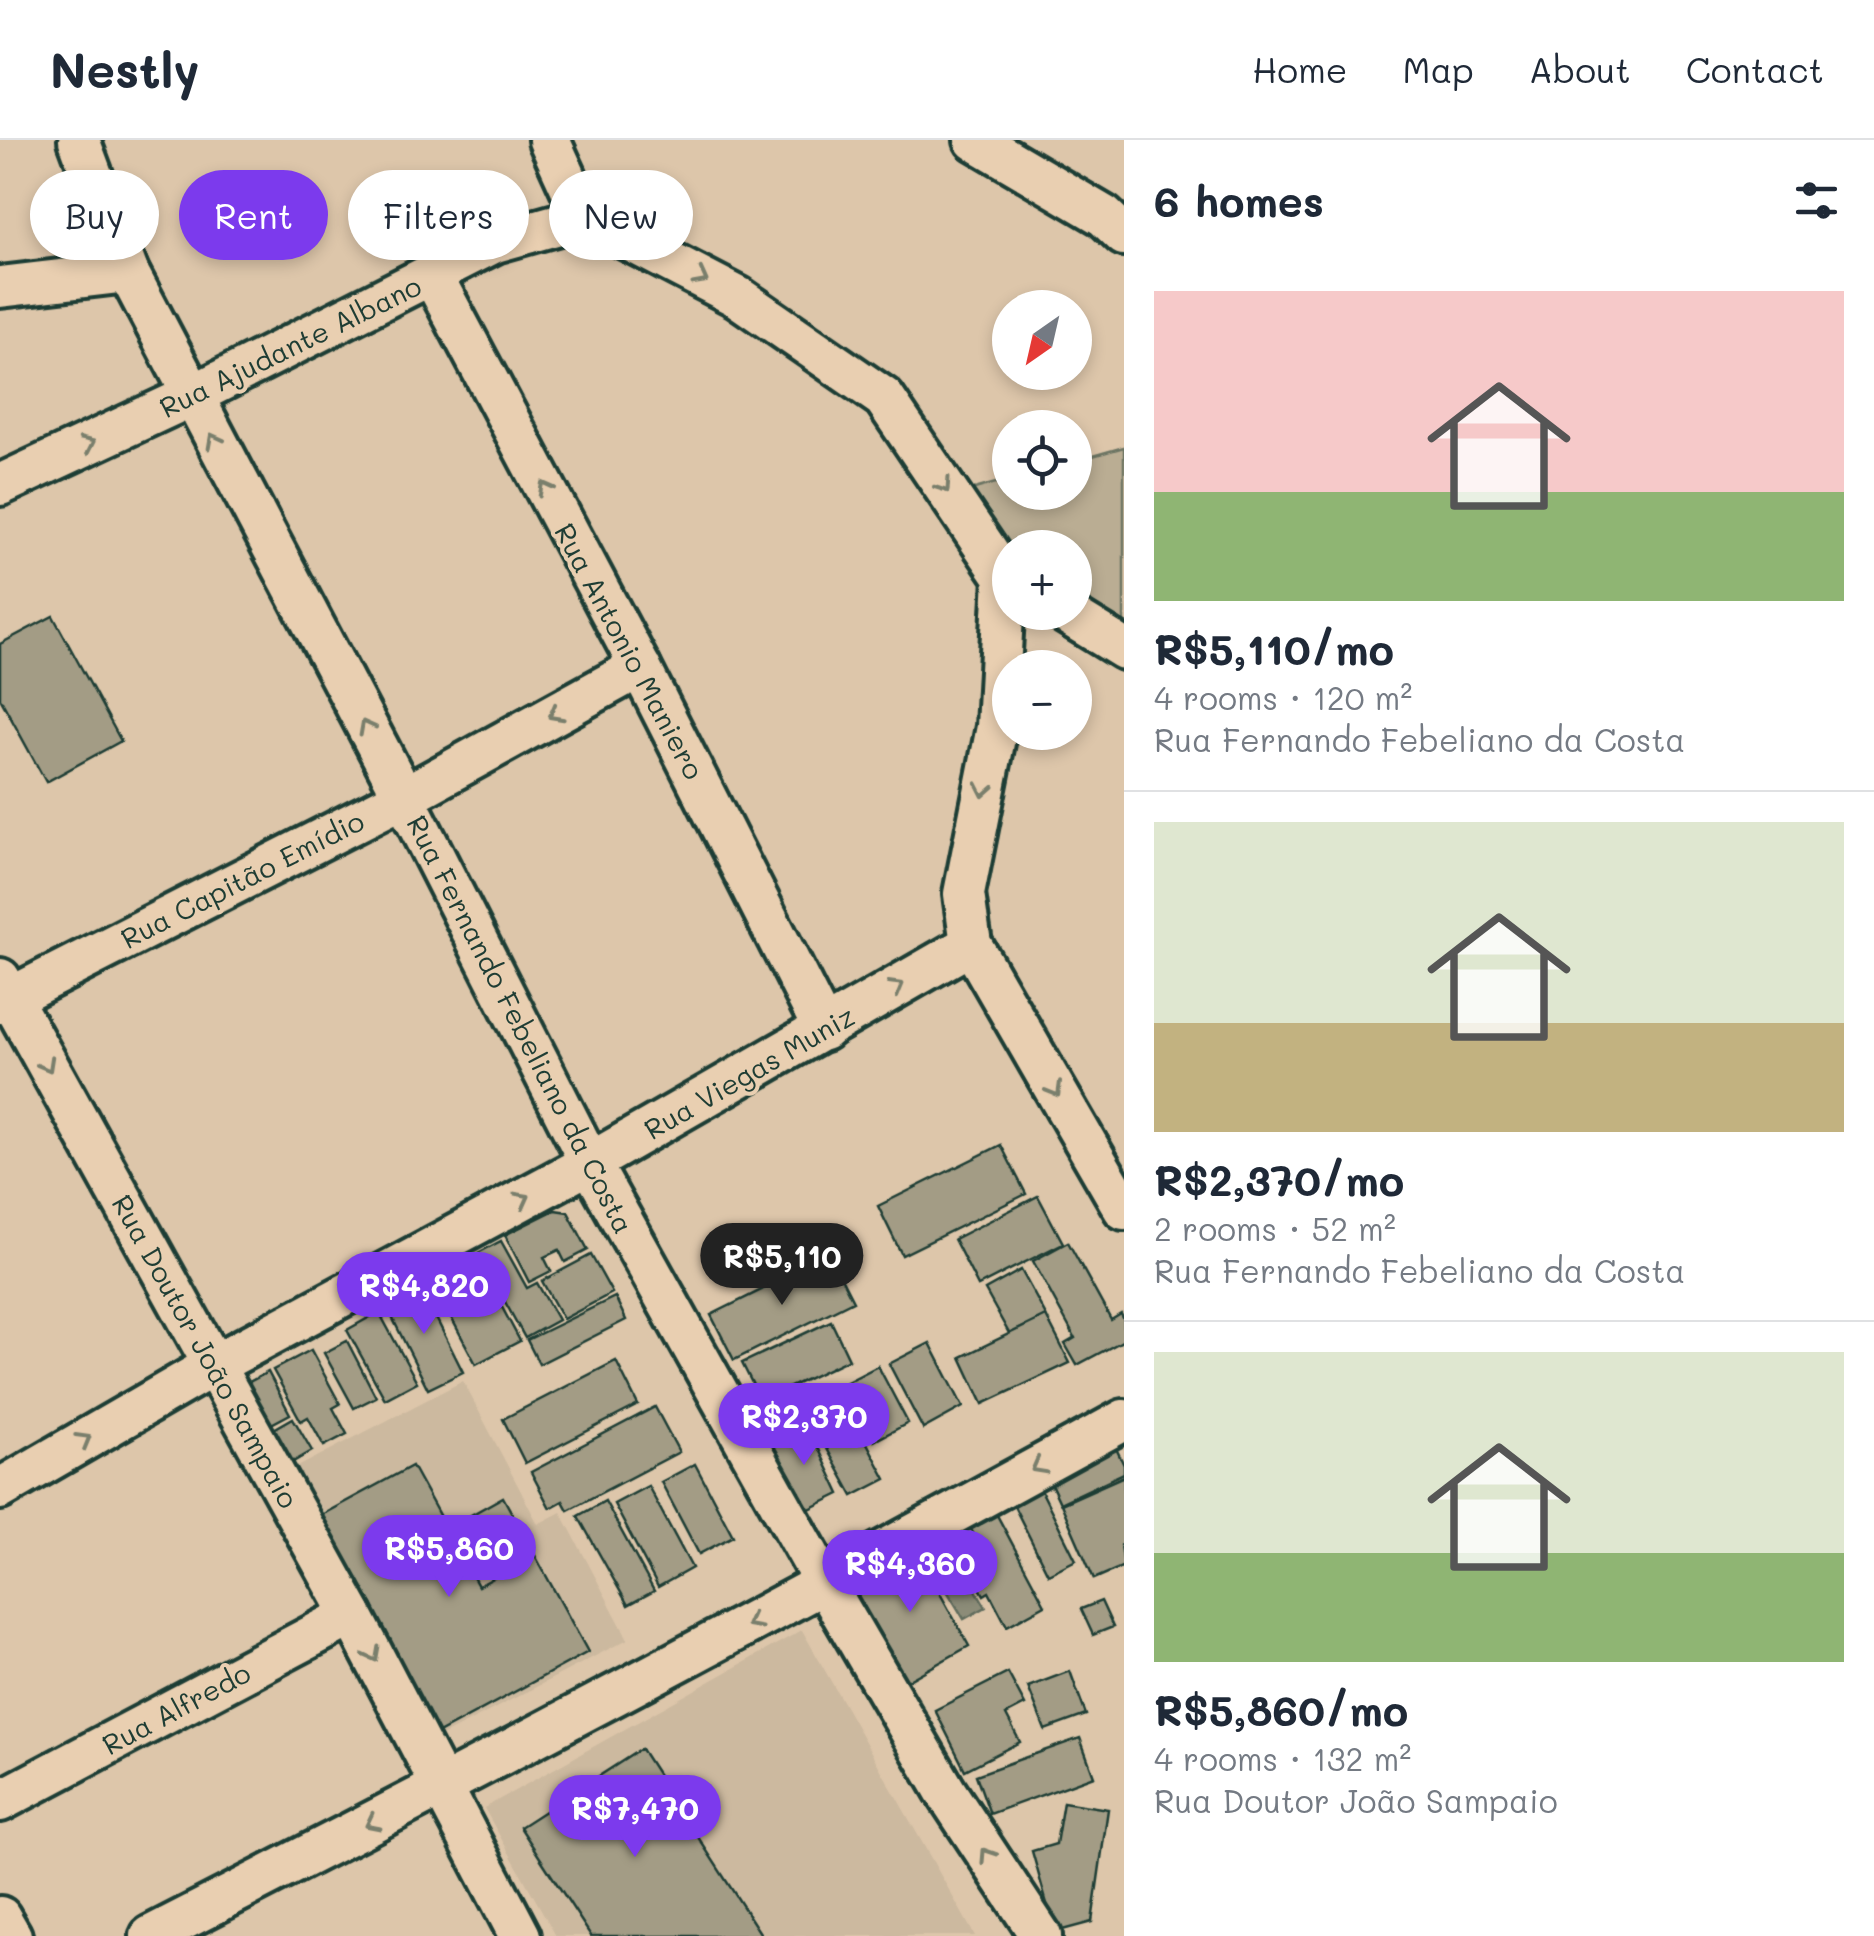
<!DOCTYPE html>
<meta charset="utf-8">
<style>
:root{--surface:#fff;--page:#f2f2f3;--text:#1f2937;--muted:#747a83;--line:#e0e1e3;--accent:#7c3aed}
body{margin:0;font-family:Mali,sans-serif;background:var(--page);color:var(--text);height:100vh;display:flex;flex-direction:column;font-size:38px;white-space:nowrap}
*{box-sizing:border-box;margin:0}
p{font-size:32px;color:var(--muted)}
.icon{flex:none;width:55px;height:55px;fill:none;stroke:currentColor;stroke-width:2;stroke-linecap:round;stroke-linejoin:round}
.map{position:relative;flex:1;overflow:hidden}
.details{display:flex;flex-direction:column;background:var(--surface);width:750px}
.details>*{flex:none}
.banner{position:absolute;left:30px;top:30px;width:942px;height:90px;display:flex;gap:20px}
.needle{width:65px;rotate:214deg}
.tools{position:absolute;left:992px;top:150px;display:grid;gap:20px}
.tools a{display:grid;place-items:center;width:100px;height:100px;border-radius:50%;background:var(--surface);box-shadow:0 5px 15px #0003;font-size:50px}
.price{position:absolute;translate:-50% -85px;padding:0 22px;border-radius:35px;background:var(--accent);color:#fff;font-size:32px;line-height:65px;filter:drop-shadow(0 2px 5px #0008)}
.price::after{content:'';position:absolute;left:50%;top:60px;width:30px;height:22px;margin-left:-15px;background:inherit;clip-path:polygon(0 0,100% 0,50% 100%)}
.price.active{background:#222;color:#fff}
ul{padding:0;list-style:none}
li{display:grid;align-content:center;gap:20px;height:530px;padding:0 30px}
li+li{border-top:2px solid var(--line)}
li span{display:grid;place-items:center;height:310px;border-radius:0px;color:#555}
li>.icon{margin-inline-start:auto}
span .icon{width:180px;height:180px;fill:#fffc;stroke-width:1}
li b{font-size:42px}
h2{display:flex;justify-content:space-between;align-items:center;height:120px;padding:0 30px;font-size:42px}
.chip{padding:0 35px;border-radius:45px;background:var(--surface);box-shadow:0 5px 15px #0003;font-size:35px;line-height:90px}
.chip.active{background:var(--accent);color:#fff}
header{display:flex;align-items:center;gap:60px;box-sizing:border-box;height:140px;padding:0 50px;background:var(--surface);border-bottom:2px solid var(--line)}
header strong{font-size:48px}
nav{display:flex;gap:55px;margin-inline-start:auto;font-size:35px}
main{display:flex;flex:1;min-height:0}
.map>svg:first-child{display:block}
.built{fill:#ccb99f}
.park{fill:#baad93;stroke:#6c7564;stroke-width:2.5}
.water{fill:#8c8c78;stroke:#606c5d;stroke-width:2.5}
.building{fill:#a39c85;stroke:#1f3d34;stroke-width:2.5}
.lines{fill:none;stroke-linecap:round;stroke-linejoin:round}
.minor-casing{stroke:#1f3d34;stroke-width:48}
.minor{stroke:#e9cfb1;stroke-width:40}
.oneway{stroke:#7a7f6c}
.labels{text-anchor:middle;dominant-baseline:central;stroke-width:8;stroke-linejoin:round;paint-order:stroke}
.street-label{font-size:28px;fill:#1f3d34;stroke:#e9cfb1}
</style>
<header>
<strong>Nestly</strong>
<nav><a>Home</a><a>Map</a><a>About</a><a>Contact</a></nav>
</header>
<main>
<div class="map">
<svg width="1124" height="1796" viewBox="0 0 1124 1796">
<rect width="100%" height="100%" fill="#ddc6aa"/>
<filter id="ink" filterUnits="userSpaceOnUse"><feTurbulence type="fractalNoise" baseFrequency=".01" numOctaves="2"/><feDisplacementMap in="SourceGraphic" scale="20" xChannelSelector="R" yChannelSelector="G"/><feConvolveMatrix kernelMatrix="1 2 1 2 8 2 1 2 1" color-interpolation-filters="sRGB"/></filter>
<g filter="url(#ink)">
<g class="built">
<polygon points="463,1241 538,1384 561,1372 628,1499 430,1602 288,1332"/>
<polygon points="802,1490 975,1796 556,1796 484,1668"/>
</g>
<polygon class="park" points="1124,307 1124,493 1075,463 1075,408 1010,408 1010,412 971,350 1010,339 1010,352 1075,352 1075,321"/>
<polygon class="water" points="941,1391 986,1467 964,1479 919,1404"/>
<g class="building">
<polygon points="53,476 121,601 46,642 0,558 0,504"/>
<polygon points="1001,1005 1026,1054 902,1115 878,1066"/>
<polygon points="1038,1056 1063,1103 978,1146 954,1099"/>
<polygon points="555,1070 568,1072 588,1110 565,1122 559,1110 544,1117 551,1131 529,1142 505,1095"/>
<polygon points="501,1101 527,1148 537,1143 558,1180 525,1198 478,1113"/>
<polygon points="1068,1102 1111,1180 1121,1174 1124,1180 1124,1200 1077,1225 1065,1204 1075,1198 1033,1121"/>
<polygon points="472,1111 520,1201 476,1224 428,1134"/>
<polygon points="591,1115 612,1153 563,1179 542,1141"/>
<polygon points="830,1116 853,1161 734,1220 711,1175"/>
<polygon points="1021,1130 1046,1176 1010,1195 985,1150"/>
<polygon points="420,1146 463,1232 428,1249 385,1163"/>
<polygon points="615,1157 626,1180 539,1224 527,1200"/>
<polygon points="379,1172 417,1242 385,1259 347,1190"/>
<polygon points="1046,1176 1070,1223 983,1264 961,1217"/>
<polygon points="831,1181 849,1219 761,1261 742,1223"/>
<polygon points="347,1201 376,1257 354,1268 324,1213"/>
<polygon points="930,1203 963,1267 923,1289 889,1224"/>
<polygon points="311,1210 340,1264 333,1268 347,1294 324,1306 308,1277 301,1281 273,1230"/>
<polygon points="616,1221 638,1265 525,1323 503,1279"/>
<polygon points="878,1226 908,1283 874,1301 843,1244"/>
<polygon points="268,1232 290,1274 258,1291 236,1249"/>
<polygon points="655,1267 679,1312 568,1370 563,1361 550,1368 531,1332"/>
<polygon points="848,1267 886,1339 853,1356 814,1285"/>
<polygon points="293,1278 312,1311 279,1330 260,1297"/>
<polygon points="807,1284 840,1354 801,1373 767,1303"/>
<polygon points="1112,1300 1124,1325 1124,1333 1060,1363 1045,1331"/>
<polygon points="695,1324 733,1396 699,1414 661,1342"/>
<polygon points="412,1326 478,1446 503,1433 471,1375 503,1357 588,1512 433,1596 314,1379"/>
<polygon points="1124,1336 1124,1404 1121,1405 1124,1426 1094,1439 1061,1364"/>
<polygon points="1037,1342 1076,1420 1048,1434 1009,1356"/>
<polygon points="648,1346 692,1428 658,1447 614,1364"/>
<polygon points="605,1361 654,1451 628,1465 578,1376"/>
<polygon points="990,1362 1045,1465 1007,1486 989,1452 984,1455 955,1403 973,1393 963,1375"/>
<polygon points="915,1408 969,1506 905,1542 850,1444"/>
<polygon points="1101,1461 1113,1487 1093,1495 1081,1469"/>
<polygon points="1070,1531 1086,1575 1045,1590 1028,1547"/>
<polygon points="1008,1533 1025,1565 1006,1575 1020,1602 965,1630 935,1570"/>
<polygon points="1080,1598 1094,1636 990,1674 976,1635"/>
<polygon points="641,1609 762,1796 591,1796 520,1687"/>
<polygon points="1063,1662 1108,1669 1092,1782 1055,1792 1032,1711 1056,1704"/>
</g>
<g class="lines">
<defs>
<g id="minor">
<polyline points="79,0 128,132 404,657 590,1023 825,1444 946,1652 1041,1796"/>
<polyline points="549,0 584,77 738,157 884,258 1005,437 997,587 964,754 971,804 1124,1069"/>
<polyline points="975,0 1104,76 1124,95"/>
<polyline points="432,135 640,527 824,890"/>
<polyline points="0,147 128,132"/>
<polyline points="0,345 191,256 495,102 584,77"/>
<polyline points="1064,472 1124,509"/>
<polyline points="0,839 352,1475 520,1796"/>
<polyline points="0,863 404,657 640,527"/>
<polyline points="0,1349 214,1225 590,1023 971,804"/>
<polyline points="0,1661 352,1475"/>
<polyline points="0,1777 11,1796"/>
<path d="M151 1796C478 1629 802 1457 1124 1280"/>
</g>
</defs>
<use href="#minor" class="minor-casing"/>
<use href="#minor" class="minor"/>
</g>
<defs><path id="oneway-chevron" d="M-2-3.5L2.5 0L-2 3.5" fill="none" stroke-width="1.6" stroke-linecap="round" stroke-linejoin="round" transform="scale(2.5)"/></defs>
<g class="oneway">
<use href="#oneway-chevron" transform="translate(701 138) rotate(28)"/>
<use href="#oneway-chevron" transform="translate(214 300) rotate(-118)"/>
<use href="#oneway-chevron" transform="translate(88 304) rotate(-25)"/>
<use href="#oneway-chevron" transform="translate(944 346) rotate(56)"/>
<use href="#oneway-chevron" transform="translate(545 348) rotate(-118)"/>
<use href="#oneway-chevron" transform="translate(555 574) rotate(151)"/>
<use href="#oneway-chevron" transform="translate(366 587) rotate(-118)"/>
<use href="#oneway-chevron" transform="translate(984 650) rotate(101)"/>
<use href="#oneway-chevron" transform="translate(897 847) rotate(-30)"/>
<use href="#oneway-chevron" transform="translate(47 925) rotate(61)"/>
<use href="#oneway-chevron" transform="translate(1055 950) rotate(60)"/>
<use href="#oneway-chevron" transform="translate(523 1059) rotate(-28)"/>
<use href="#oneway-chevron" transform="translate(84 1300) rotate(-30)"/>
<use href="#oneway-chevron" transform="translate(1038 1327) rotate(151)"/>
<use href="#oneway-chevron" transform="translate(753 1482) rotate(152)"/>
<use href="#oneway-chevron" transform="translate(373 1515) rotate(62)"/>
<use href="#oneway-chevron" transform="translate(372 1683) rotate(153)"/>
<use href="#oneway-chevron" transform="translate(987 1715) rotate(-123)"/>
</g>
</g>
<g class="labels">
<g class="street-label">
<text transform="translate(290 206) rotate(-26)">Rua Ajudante Albano</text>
<text transform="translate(630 511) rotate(62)">Rua Antonio Maniero</text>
<text transform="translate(242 739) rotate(-27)">Rua Capitão Emídio</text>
<text transform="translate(521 884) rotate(63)">Rua Fernando Febeliano da Costa</text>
<text transform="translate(749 932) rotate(-30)">Rua Viegas Muniz</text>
<text transform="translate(206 1211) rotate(61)">Rua Doutor João Sampaio</text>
<text transform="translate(176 1568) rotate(-28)">Rua Alfredo</text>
</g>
</g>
</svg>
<div class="tools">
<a><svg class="needle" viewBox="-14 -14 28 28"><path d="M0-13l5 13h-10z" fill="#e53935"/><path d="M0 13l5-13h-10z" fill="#747a83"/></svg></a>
<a><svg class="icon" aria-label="locate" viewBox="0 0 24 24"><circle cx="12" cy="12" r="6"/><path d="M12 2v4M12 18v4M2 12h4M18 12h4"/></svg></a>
<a>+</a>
<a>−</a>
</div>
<b class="price active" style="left:782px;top:1168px">R$5,110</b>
<b class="price" style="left:424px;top:1197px">R$4,820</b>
<b class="price" style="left:804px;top:1328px">R$2,370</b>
<b class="price" style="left:449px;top:1460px">R$5,860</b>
<b class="price" style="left:910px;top:1475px">R$4,360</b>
<b class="price" style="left:635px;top:1720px">R$7,470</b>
<div class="banner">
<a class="chip">Buy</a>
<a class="chip active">Rent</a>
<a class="chip">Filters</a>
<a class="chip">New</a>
</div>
</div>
<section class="details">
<h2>6 homes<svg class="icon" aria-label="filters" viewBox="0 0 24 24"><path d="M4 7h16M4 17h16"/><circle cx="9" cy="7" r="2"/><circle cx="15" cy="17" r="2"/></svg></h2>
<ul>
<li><span style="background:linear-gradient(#f6c9c9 65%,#8fb573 0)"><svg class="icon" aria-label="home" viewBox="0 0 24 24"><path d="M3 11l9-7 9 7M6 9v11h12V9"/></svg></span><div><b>R$5,110/mo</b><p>4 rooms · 120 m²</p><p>Rua Fernando Febeliano da Costa</p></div></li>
<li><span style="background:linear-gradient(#dfe7d0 65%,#c2b280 0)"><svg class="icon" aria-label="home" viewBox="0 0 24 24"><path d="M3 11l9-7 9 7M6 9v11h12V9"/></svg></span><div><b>R$2,370/mo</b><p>2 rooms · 52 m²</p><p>Rua Fernando Febeliano da Costa</p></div></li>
<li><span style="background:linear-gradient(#dfe7d0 65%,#8fb573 0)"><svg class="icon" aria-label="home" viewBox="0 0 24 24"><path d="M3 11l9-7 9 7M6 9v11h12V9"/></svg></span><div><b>R$5,860/mo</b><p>4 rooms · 132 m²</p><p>Rua Doutor João Sampaio</p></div></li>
</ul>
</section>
</main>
